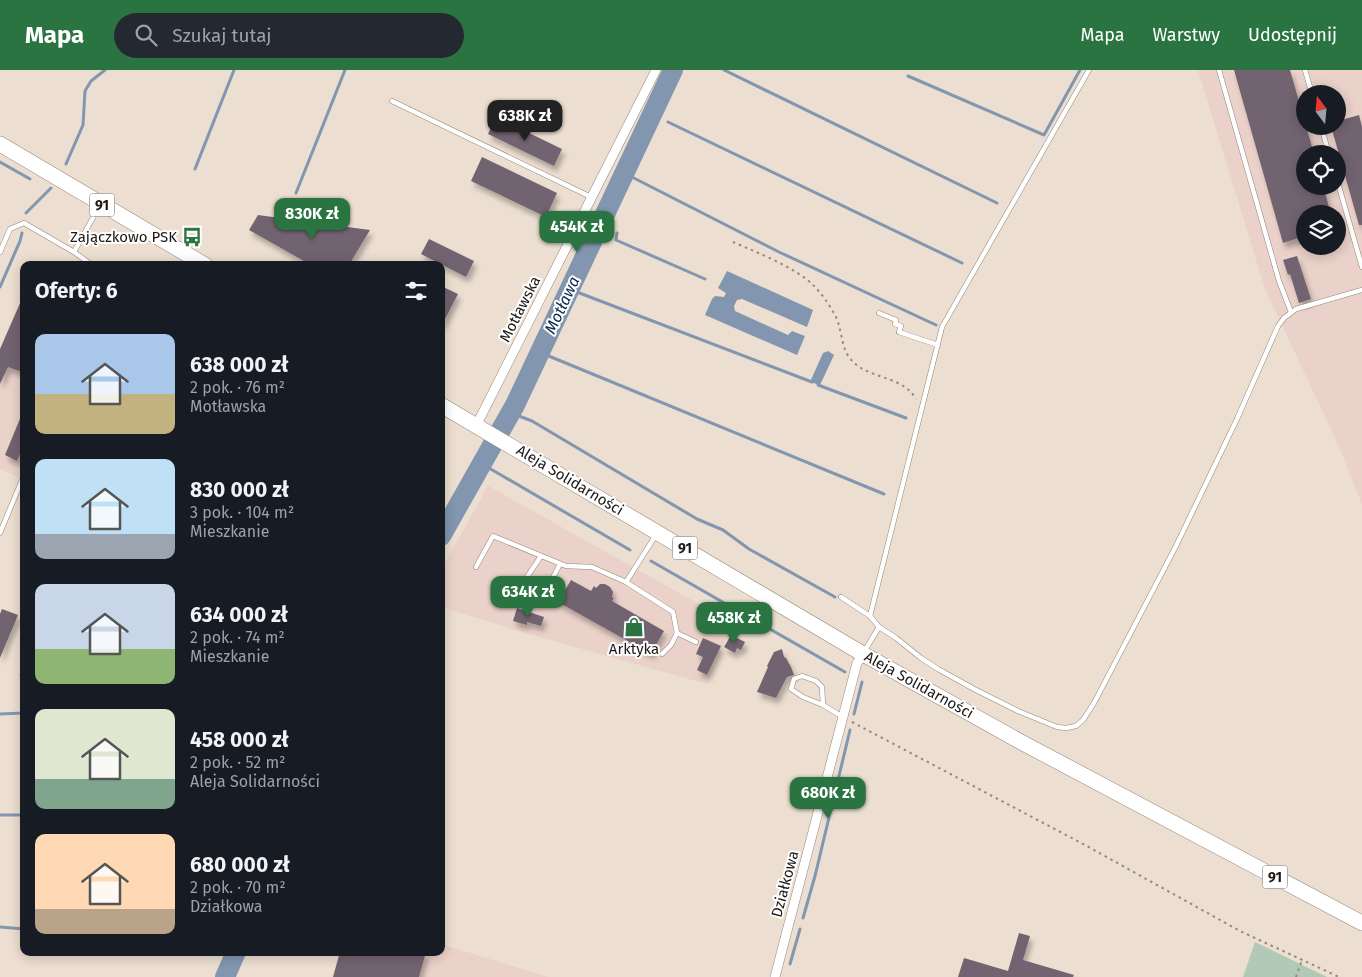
<!DOCTYPE html>
<html lang="pl">
<meta charset="utf-8">
<style>
:root{--surface:#171b24;--page:#242831;--text:#f1f3f6;--muted:#9ea1a6;--accent:#2a7442}
body{margin:0;font-family:"Fira Sans",sans-serif;background:var(--page);color:var(--text);height:100vh;display:flex;flex-direction:column;font-size:19px;white-space:nowrap}
*{box-sizing:border-box;margin:0}
p{font-size:16px;color:var(--muted)}
.icon{flex:none;width:28px;height:28px;fill:none;stroke:currentColor;stroke-width:2;stroke-linecap:round;stroke-linejoin:round}
.map{position:relative;flex:1;overflow:hidden}
.panel{position:absolute;left:20px;top:191px;width:425px;height:695px;display:flex;flex-direction:column;background:var(--surface);border-radius:10px;box-shadow:0 2px 12px #0003}
.panel>*{flex:none}
.needle{width:32px;rotate:344deg}
.fabs{position:absolute;left:1296px;top:15px;display:grid;gap:10px}
.fabs a{display:grid;place-items:center;width:50px;height:50px;border-radius:50%;background:var(--surface);box-shadow:0 2px 12px #0003;font-size:25px}
.price{position:absolute;translate:-50% -42px;padding:0 11px;border-radius:10px;background:var(--accent);color:#fff;font-size:16px;line-height:32px;filter:drop-shadow(0 1px 2px #0008)}
.price::after{content:'';position:absolute;left:50%;top:30px;width:15px;height:11px;margin-left:-8px;background:inherit;clip-path:polygon(0 0,100% 0,50% 100%)}
.price.on{background:#222;color:#fff}
ul{padding:0;list-style:none}
li{display:flex;align-items:center;gap:15px;height:125px;padding:0 15px}
li span{display:grid;place-items:center;flex:none;width:140px;height:100px;border-radius:10px;color:#555}
li>.icon{margin-inline-start:auto}
span .icon{width:60px;height:60px;fill:#fffc;stroke-width:1}
li b{font-size:21px}
h2{display:flex;justify-content:space-between;align-items:center;height:60px;padding:0 15px;font-size:21px}
header{display:flex;align-items:center;gap:30px;box-sizing:border-box;height:70px;padding:0 25px;background:var(--accent);color:#fff}
header strong{font-size:24px}
nav{display:flex;gap:28px;margin-inline-start:auto;font-size:18px}
.search{width:350px;height:45px;background:var(--page);display:flex;align-items:center;gap:12px;box-sizing:border-box;padding:0 18px;border-radius:28px;color:var(--muted);font-size:19px}
.map>svg:first-child{display:block}
.industrial{fill:#ead1c9;fill-rule:evenodd}
.green{fill:#b3c9b7}
.water{fill:#8296af}
.lines{fill:none;stroke-linecap:round;stroke-linejoin:round}
.stream{stroke:#8296af;stroke-width:3}
.river{stroke:#8296af;stroke-width:20}
.building{fill:#726470;filter:url(#shadow)}
.lane-casing{stroke:#93877a;stroke-width:5.5}
.street-casing{stroke:#93877a;stroke-width:10}
.primary-casing{stroke:#93877a;stroke-width:16}
.path{stroke:#93897f;stroke-width:2;stroke-dasharray:2.5 4;stroke-linecap:butt}
.lane{stroke:#fff;stroke-width:4.5}
.street{stroke:#fff;stroke-width:9}
.primary{stroke:#fff;stroke-width:15}
.labels{text-anchor:middle;dominant-baseline:central;stroke-width:4;stroke-linejoin:round;paint-order:stroke}
.shield{fill:#fff;stroke:#605d5a;stroke-width:1}
.shield-label{font-size:14px;font-weight:bold;fill:#1c1813}
.poi-label{font-size:15px;fill:#1c1813;stroke:#fff;text-anchor:end}
.street-label{font-size:15px;fill:#1c1813;stroke:#fff}
.water-label{font-size:16px;font-style:italic;fill:#0c294c;stroke:#fff}
</style>
<header>
<strong>Mapa</strong>
<div class="search"><svg class="icon" aria-label="search" viewBox="0 0 24 24"><circle cx="10" cy="10" r="6"/><path d="M15 15l6 6"/></svg>Szukaj tutaj</div>
<nav><a>Mapa</a><a>Warstwy</a><a>Udostępnij</a></nav>
</header>
<div class="map">
<svg width="1362" height="907" viewBox="0 0 1362 907">
<defs>
<filter id="shadow"><feDropShadow dx="3" dy="5.5" stdDeviation="2.5" flood-color="#0004"/></filter>
</defs>
<rect width="100%" height="100%" fill="#ecded0"/>
<g class="industrial">
<path d="M1198 0H1362V434L1338 374 1265 219ZM1305 24H1338V56H1305ZM1305 84H1338V116H1305ZM1305 144H1338V176H1305Z"/>
<polygon points="24,230 24,399 20,408 0,399 0,285"/>
<polygon points="488,416 731,552 722,580 707,614 536,566 441,537 441,500"/>
<polygon points="441,874 548,907 333,907 340,883 441,882"/>
</g>
<polygon class="green" points="1255,872 1327,907 1243,907"/>
<g class="water">
<polygon points="727,201 813,240 807,257 742,229 737,230 734,236 735,241 788,265 792,261 805,266 797,285 705,245 712,229 715,226 724,227 726,223 718,218"/>
<polygon points="828,281 834,285 820,315 810,312 823,283"/>
</g>
<g class="lines">
<g class="stream">
<polyline points="724,0 997,133"/>
<polyline points="908,6 1044,65 1080,0"/>
<polyline points="668,52 962,193"/>
<polyline points="0,92 30,109"/>
<polyline points="66,94 83,55 85,21 91,11 105,0"/>
<polyline points="195,99 234,0"/>
<polyline points="624,103 779,182 936,255"/>
<polyline points="296,123 345,0"/>
<polyline points="26,143 51,118"/>
<polyline points="617,163 616,170 705,209"/>
<polyline points="0,217 20,171 22,163"/>
<polyline points="569,219 812,312"/>
<polyline points="539,282 884,424"/>
<polyline points="818,315 906,348"/>
<polyline points="511,343 532,351 697,449 723,460 749,479 835,527"/>
<polyline points="482,394 630,480"/>
<polyline points="651,491 845,602"/>
<polyline points="21,605 24,599"/>
<polyline points="0,644 24,643"/>
<polyline points="854,644 862,612"/>
<polyline points="0,745 24,745"/>
<polyline points="803,848 815,806 850,660"/>
<polyline points="0,857 24,859"/>
<polyline points="790,894 800,859"/>
</g>
<g class="river">
<polyline points="441,466 515,335 673,0"/>
<polyline points="225,907 236,882"/>
</g>
</g>
<g class="building">
<polygon points="1234,0 1290,0 1314,84 1305,84 1305,116 1323,116 1331,144 1305,144 1305,166 1283,173"/>
<polygon points="1359,45 1362,57 1362,155 1359,155 1331,56 1338,56 1338,51"/>
<polygon points="496,47 562,79 554,96 488,64"/>
<polygon points="482,87 557,123 546,147 471,111"/>
<polygon points="258,145 370,160 349,195 311,195 249,160"/>
<polygon points="429,169 474,191 466,207 421,184"/>
<polygon points="1297,186 1311,229 1299,233 1290,204 1288,205 1283,190"/>
<polygon points="441,216 458,224 441,257"/>
<polygon points="24,224 24,298 22,302 8,297 0,314 0,279"/>
<polygon points="24,339 24,375 17,391 5,385"/>
<polygon points="571,510 591,521 594,516 596,518 600,514 605,514 610,517 613,522 612,527 614,528 612,531 664,561 651,584 558,532"/>
<polygon points="517,538 544,547 541,556 527,552 527,555 513,551"/>
<polygon points="2,539 18,545 0,588 0,544"/>
<polygon points="731,565 745,572 741,580 737,578 735,583 724,577"/>
<polygon points="703,568 721,576 707,605 697,600 703,587 696,584"/>
<polygon points="782,579 784,587 786,588 791,597 794,605 787,607 776,628 757,622 768,597 767,596 774,582"/>
<polygon points="1019,863 1030,866 1023,890 1074,905 1073,907 958,907 964,888 1008,901"/>
<polygon points="340,882 426,882 419,907 333,907"/>
</g>
<g class="lines">
<defs>
<g id="lane">
<polyline points="1219,0 1279,211 1291,242"/>
<polyline points="1305,0 1312,24"/>
<polyline points="392,31 591,127"/>
<polyline points="1321,56 1329,84"/>
<polyline points="1338,113 1362,197"/>
<polyline points="0,182 10,159 24,153 74,182"/>
<polyline points="92,195 74,182 100,135"/>
<polyline points="879,243 896,250 895,254 901,256 899,262 938,275"/>
<polyline points="0,463 24,405"/>
<polyline points="476,497 493,466 566,496 592,497 626,512 673,542 677,563 696,572"/>
<polyline points="626,512 656,465"/>
<polyline points="841,527 870,546 879,557"/>
<polyline points="513,528 541,486"/>
<polyline points="540,532 560,494"/>
<polyline points="870,546 942,257 1089,0"/>
<polyline points="864,582 879,557 896,568 921,588 938,599 974,619 1018,641 1057,657 1066,658 1076,656 1083,650 1094,633 1176,476 1237,349 1278,256 1284,248 1296,239 1362,220"/>
<polyline points="662,584 671,575 677,563"/>
<polyline points="823,635 803,627 791,619 794,609 802,606 816,611 822,617 823,635 843,647"/>
</g>
<g id="street">
<polyline points="476,356 656,0"/>
<polyline points="775,907 857,593 863,584"/>
</g>
<g id="primary">
<polyline points="0,74 205,195"/>
<polyline points="441,335 863,584 1021,672 1362,853"/>
</g>
</defs>
<use href="#lane" class="lane-casing"/>
<use href="#street" class="street-casing"/>
<use href="#primary" class="primary-casing"/>
<g class="path">
<path d="M733 172C756 182 797 198 814 216 823 225 830 236 836 247 842 260 841 276 849 287 865 310 902 304 916 329"/>
<polyline points="852,652 1085,775 1240,861 1339,907"/>
<polyline points="1296,907 1302,890"/>
</g>
<use href="#lane" class="lane"/>
<use href="#street" class="street"/>
<use href="#primary" class="primary"/>
</g>
<defs>
<symbol id="bus-bare" viewBox="-9 -9 18 18"><path d="M-5-6H5V4H4V6H2V4H-2V6H-4V4H-5ZM-3.5-4V0h7V-4ZM-3.5 1.2v1.5H-2V1.2ZM2 1.2v1.5H3.5V1.2Z" fill="#2a7442" stroke="#fff" stroke-width="2.5" paint-order="stroke"/></symbol>
<symbol id="shop-bare" viewBox="-9 -9 18 18"><path d="M-5-2.5h2.3a2.7 3.5 0 0 1 5.4 0H5L5.5 6h-11ZM-1.5-2.5h3a1.5 2.3 0 0 0-3 0Z" fill="#2a7442" stroke="#fff" stroke-width="2.5" paint-order="stroke"/></symbol>
</defs>
<g fill-rule="evenodd">
<use href="#bus-bare" x="178" y="153" width="28" height="28"/>
<use href="#shop-bare" x="620" y="543" width="28" height="28"/>
</g>
<g class="labels">
<g class="shield">
<rect x="89.5" y="123.5" width="25" height="23" rx="4"/>
<rect x="672.5" y="466.5" width="25" height="23" rx="4"/>
<rect x="1262.5" y="795.5" width="25" height="23" rx="4"/>
</g>
<g class="shield-label">
<text x="102" y="135">91</text>
<text x="685" y="478">91</text>
<text x="1275" y="807">91</text>
</g>
<g class="poi-label">
<text x="177" y="167">Zajączkowo PSK</text>
<text x="634" y="579" text-anchor="middle">Arktyka</text>
</g>
<g class="street-label">
<text transform="translate(520 239) rotate(-63)">Motławska</text>
<text transform="translate(570 410) rotate(31)">Aleja Solidarności</text>
<text transform="translate(919 615) rotate(29)">Aleja Solidarności</text>
<text transform="translate(785 814) rotate(-75)">Działkowa</text>
</g>
<g class="water-label">
<text transform="translate(562 235) rotate(-65)">Motława</text>
</g>
</g>
</svg>
<div class="fabs">
<a><svg class="needle" viewBox="-14 -14 28 28"><path d="M0-13l5 13h-10z" fill="#e53935"/><path d="M0 13l5-13h-10z" fill="#9ea1a6"/></svg></a>
<a><svg class="icon" aria-label="locate" viewBox="0 0 24 24"><circle cx="12" cy="12" r="6"/><path d="M12 2v4M12 18v4M2 12h4M18 12h4"/></svg></a>
<a><svg class="icon" aria-label="layers" viewBox="0 0 24 24"><path d="M12 4l9 5-9 5-9-5zM3 14l9 5 9-5"/></svg></a>
</div>
<b class="price on" style="left:525px;top:72px">638K zł</b>
<b class="price" style="left:312px;top:170px">830K zł</b>
<b class="price" style="left:577px;top:183px">454K zł</b>
<b class="price" style="left:528px;top:548px">634K zł</b>
<b class="price" style="left:734px;top:574px">458K zł</b>
<b class="price" style="left:828px;top:749px">680K zł</b>
<section class="panel">
<h2>Oferty: 6<svg class="icon" aria-label="filters" viewBox="0 0 24 24"><path d="M4 7h16M4 17h16"/><circle cx="9" cy="7" r="2"/><circle cx="15" cy="17" r="2"/></svg></h2>
<ul>
<li><span style="background:linear-gradient(#a9c7e8 60%,#c2b280 0)"><svg class="icon" aria-label="home" viewBox="0 0 24 24"><path d="M3 11l9-7 9 7M6 9v11h12V9"/></svg></span><div><b>638 000 zł</b><p>2 pok. · 76 m²</p><p>Motławska</p></div></li>
<li><span style="background:linear-gradient(#bfe0f5 75%,#9aa5b1 0)"><svg class="icon" aria-label="home" viewBox="0 0 24 24"><path d="M3 11l9-7 9 7M6 9v11h12V9"/></svg></span><div><b>830 000 zł</b><p>3 pok. · 104 m²</p><p>Mieszkanie</p></div></li>
<li><span style="background:linear-gradient(#c9d6e8 65%,#8fb573 0)"><svg class="icon" aria-label="home" viewBox="0 0 24 24"><path d="M3 11l9-7 9 7M6 9v11h12V9"/></svg></span><div><b>634 000 zł</b><p>2 pok. · 74 m²</p><p>Mieszkanie</p></div></li>
<li><span style="background:linear-gradient(#dfe7d0 70%,#7fa58c 0)"><svg class="icon" aria-label="home" viewBox="0 0 24 24"><path d="M3 11l9-7 9 7M6 9v11h12V9"/></svg></span><div><b>458 000 zł</b><p>2 pok. · 52 m²</p><p>Aleja Solidarności</p></div></li>
<li><span style="background:linear-gradient(#ffd9b3 75%,#b9a48a 0)"><svg class="icon" aria-label="home" viewBox="0 0 24 24"><path d="M3 11l9-7 9 7M6 9v11h12V9"/></svg></span><div><b>680 000 zł</b><p>2 pok. · 70 m²</p><p>Działkowa</p></div></li>
</ul>
</section>
</div>
